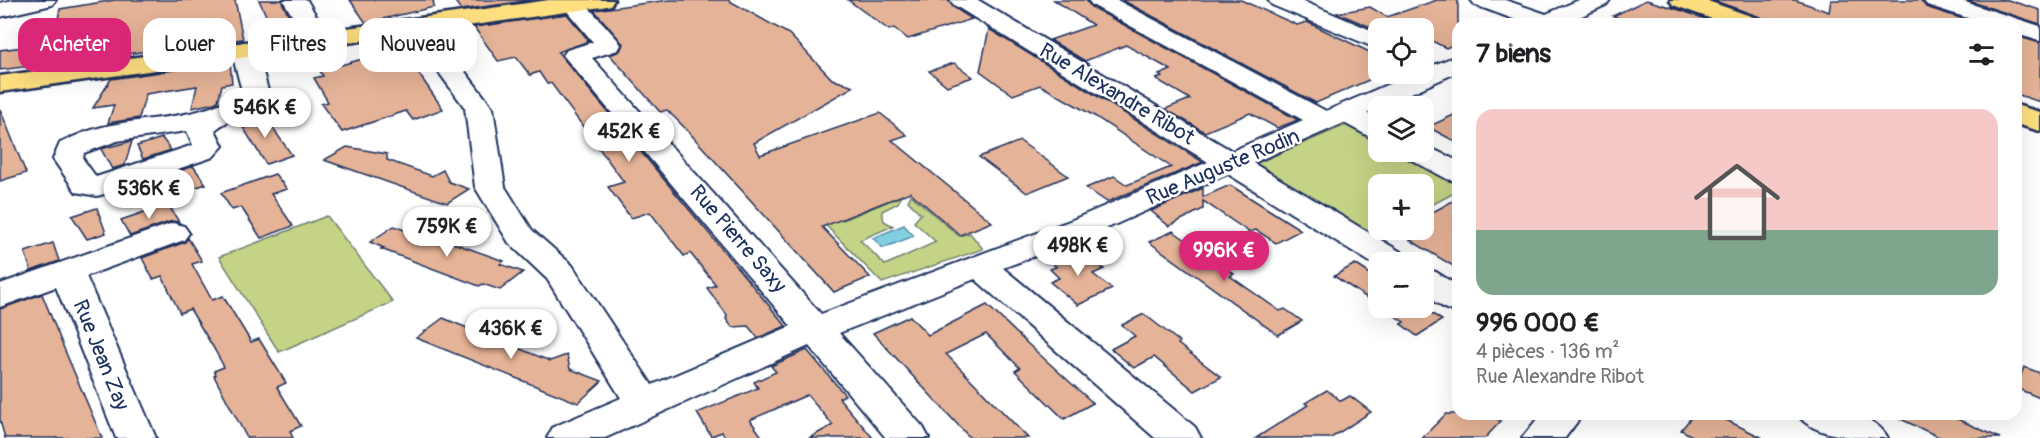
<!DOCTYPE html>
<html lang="fr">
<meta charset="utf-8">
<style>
:root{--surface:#fff;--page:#f2f2f2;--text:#202124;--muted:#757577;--accent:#db2777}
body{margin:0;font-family:Pangolin,sans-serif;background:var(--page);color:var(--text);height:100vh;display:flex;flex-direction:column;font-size:22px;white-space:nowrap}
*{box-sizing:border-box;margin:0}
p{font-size:20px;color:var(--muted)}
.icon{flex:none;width:33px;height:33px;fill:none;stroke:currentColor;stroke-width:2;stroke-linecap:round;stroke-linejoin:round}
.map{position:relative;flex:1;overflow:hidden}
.details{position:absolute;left:1452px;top:18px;width:570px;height:402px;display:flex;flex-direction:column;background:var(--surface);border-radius:18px;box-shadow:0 6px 24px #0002}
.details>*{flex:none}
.top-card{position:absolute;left:18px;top:18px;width:570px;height:54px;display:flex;gap:12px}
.controls{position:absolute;left:1368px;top:18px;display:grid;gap:12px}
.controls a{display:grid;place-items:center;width:66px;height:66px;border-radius:12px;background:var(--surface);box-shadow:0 6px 24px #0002;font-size:30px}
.price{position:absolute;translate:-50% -51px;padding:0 14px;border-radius:21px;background:#fff;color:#222;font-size:20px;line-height:39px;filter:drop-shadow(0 2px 3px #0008)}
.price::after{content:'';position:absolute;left:50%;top:36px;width:18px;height:14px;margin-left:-9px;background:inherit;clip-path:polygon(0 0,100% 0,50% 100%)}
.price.current{background:var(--accent);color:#fff}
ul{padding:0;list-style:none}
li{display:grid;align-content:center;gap:12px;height:318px;padding:0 24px}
li span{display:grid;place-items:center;height:186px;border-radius:18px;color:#555}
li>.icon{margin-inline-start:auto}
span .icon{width:108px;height:108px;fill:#fffc;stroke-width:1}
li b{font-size:26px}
h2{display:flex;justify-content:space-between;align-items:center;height:72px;padding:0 24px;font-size:26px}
.tag{padding:0 21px;border-radius:18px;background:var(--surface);box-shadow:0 6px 24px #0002;font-size:21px;line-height:54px}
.tag.current{background:var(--accent);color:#fff}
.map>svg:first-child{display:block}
.green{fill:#c5d386;stroke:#708172;stroke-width:1.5}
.water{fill:#81cfe0;stroke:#588fac;stroke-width:1.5}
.building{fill:#e5b397;stroke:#1b2f5e;stroke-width:1.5}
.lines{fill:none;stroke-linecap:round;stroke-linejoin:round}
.minor-casing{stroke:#1b2f5e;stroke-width:4}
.major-casing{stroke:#1b2f5e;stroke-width:5}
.minor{fill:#fff;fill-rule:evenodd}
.major{fill:#fedf80;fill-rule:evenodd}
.labels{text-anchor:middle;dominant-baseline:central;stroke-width:5;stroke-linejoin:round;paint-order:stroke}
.street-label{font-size:21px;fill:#1b2f5e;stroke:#fff}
</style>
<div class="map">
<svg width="2040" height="438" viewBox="0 0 2040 438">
<rect width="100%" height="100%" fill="#fff"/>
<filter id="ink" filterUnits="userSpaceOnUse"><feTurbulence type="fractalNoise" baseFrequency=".0167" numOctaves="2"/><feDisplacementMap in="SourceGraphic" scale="12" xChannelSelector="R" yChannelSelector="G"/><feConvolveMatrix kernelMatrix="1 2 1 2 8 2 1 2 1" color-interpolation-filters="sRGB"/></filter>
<g filter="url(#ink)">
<g class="green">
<polygon points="1348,124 1378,139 1378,152 1402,152 1458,180 1458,191 1424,209 1424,184 1378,184 1378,230 1386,230 1369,239 1250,166"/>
<polygon points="911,195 959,236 970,233 983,249 882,283 802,201 833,210 843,220 901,196 898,203 882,211 884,221 893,226 860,240 885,265 936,242 914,222 921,214 908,201"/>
<polygon points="327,216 393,302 279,352 219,257"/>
</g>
<polygon class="water" points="904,225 914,236 883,248 873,238"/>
<g class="building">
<polygon points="115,0 235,0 243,39 0,70 0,50 47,44 55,34 60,9"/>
<polygon points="259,0 281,0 297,32 275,35"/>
<polygon points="350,0 433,0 434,7 366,23"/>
<polygon points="454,0 533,0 461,10"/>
<polygon points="669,0 728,0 789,34 832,79 853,87 754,143 760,155 880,113 907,135 892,140 992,222 960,235 910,192 822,227 870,277 834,292 685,128 667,110 660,112 610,55 620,51 623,44 594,10"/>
<polygon points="848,0 948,0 953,7 972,19 908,39 894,28 889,30"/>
<polygon points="1054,0 1086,0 1091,7 1298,120 1277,128 1250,113 1205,132 1165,109 1190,99 1156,79 1162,77 1159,75 1171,70 1126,45 1085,61 1050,40 1093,25"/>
<polygon points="1122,0 1241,0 1297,25 1307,22 1378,56 1378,76 1316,103"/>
<polygon points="1437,0 1458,0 1458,43 1446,48 1424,37 1424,28 1373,28 1337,13 1370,7 1387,17"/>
<polygon points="1646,0 1683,11 1719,24 1633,24 1613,16"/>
<polygon points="1712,0 1795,0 1829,12 1831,0 1921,0 1926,7 1979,24 1765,24 1760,17"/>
<polygon points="1966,0 2008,0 2040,10 2040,24"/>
<polygon points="567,14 589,41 558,52 786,326 758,338 748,326 732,327 726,319 727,315 707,288 716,285 690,253 684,256 650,212 631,218 608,187 624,182 551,83 547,84 539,72 530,75 516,57 498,61 474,27"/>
<polygon points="989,29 1203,162 1107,202 1086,188 1114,176 1127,185 1171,167 1096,117 1040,85 1013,95 980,71"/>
<polygon points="2016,36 2040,43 2040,102 2016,94"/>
<polygon points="374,45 401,48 443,109 413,120 406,111 342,132 321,104 328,102 314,78 323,76 320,71 380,54"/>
<polygon points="230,62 232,83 222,85 218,101 214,103 192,108 197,86 146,94 139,118 108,123 114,105 93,108 111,79"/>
<polygon points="954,63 973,77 947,86 929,71"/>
<polygon points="0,109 26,173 0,181"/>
<polygon points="263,113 279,137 292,155 266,164 239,121"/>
<polygon points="1458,113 1458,143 1428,127"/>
<polygon points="162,138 171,150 143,159 137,146"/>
<polygon points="132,141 125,165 112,169 101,149"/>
<polygon points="1020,141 1068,176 1027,193 979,157"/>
<polygon points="347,147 387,154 387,160 432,176 443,170 449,182 469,189 447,203 324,160"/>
<polygon points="193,166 206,184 163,198 154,180"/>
<polygon points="275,174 287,189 271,194 293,226 261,238 241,207 232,210 221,193"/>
<polygon points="1230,185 1263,206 1301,230 1276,243 1256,230 1249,232 1203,201 1203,209 1169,226 1151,211 1203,188 1203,197"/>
<polygon points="1458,198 1458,269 1410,240 1424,233 1424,217"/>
<polygon points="168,204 179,222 172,221 130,236 121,220"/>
<polygon points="97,208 106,233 87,239 72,216"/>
<polygon points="394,226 415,234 420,231 504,261 500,264 523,272 500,290 483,284 479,286 381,249 384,248 370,242"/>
<polygon points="1173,231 1234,274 1230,276 1280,311 1285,309 1302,321 1278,335 1149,242"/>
<polygon points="188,238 202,261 192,264 212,300 223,296 251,342 259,339 286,383 277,387 301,426 290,431 293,438 247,438 214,376 216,375 214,371 224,367 213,347 190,309 180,313 162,276 153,279 142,258 185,242"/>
<polygon points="53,243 59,261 31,271 25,252"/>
<polygon points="1080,250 1104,269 1093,274 1112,289 1078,305 1050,282 1059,278 1050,269 1056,267 1049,260"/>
<polygon points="1355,264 1378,279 1378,305 1334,276"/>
<polygon points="42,294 63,346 102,438 5,438 0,421 0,309"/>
<polygon points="987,305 1028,344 1093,403 1064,419 1015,371 1020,368 986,334 946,354 1028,438 970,438 873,333 910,316 928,335"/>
<polygon points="1383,308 1423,308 1442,320 1417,336 1401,324 1404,322"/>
<polygon points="1144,314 1180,342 1178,344 1221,377 1195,391 1154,357 1134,368 1111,349 1135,336 1122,325"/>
<polygon points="443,318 477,332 489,324 498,340 550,361 567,355 570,369 602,381 578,403 416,338"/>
<polygon points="807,350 845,395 839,398 873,438 809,438 833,425 807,395 750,420 763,438 726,438 722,432 711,436 697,413 758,388 754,382 776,372 771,366"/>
<polygon points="2024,367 2040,373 2040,398 2016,388"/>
<polygon points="1327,390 1341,401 1350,396 1371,412 1331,438 1256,438 1308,405 1305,403"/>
<polygon points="1446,414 1488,414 1501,421 1485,438 1422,438"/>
<polygon points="1694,414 1714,414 1763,438 1696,438 1681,430"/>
<polygon points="1890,414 1946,414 2000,438 1941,438"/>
</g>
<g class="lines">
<defs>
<g id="minor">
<polygon points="13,0 56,0 52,5 0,17 0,3"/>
<polygon points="283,0 307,0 330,40 327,45 318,47 309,45"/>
<polygon points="564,0 582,0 618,40 621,45 618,50 592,58 821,314 1072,220 1208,162 954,5 950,0 978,0 1232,151 1303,120 1092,5 1088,0 1117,0 1326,111 1412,74 1424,74 1424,69 1458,55 1458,72 1367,113 1378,119 1378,138 1368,136 1344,123 1253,163 1406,255 1410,262 1378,262 1378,267 1228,174 1094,234 1003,268 1195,427 1201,438 1155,438 975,279 839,333 923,427 929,438 886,438 809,346 605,438 547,438 553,427 621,398 547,279 509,243 475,187 465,108 405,26 408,21 417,19 426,21 493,108 505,187 532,230 572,265 652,385 791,326 567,60 563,55 567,50 593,42 561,4"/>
<polygon points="1268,0 1300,0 1378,33 1378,49 1272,5"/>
<polygon points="1471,0 1505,0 1546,14 1579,0 1610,0 1606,5 1564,24 1527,24 1475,5"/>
<polygon points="1923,0 1959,0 2040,26 2040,41 2016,34 2016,24 1986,24 1927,5"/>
<path d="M244 42 253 45 257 50 269 94C256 113 232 116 215 130L223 146 213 157 108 193 97 196 76 192 53 159 60 143C78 134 97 127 117 124 161 116 204 118 242 91L231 50 235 45ZM187 131 193 145 96 177 83 159 84 153 117 141Z"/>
<polygon points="1424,145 1458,161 1458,182 1447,179 1408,158 1404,152 1424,152"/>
<polygon points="173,223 184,226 189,233 184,240 86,276 156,438 116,438 56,287 0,307 0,284"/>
<polygon points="1424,269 1436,272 1458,286 1458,312 1446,309 1424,295"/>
<polygon points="1541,414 1583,414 1565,438 1522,438"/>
<path d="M1797 414C1827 414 1871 407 1888 438 1858 438 1814 438 1797 414Z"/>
</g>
<g id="major">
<polygon points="549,0 614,0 611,5 602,7 0,92 0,76"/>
<polygon points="1670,0 1705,0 1759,19 1763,24 1726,24 1673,5"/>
<polygon points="2016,105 2040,112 2040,131 2016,124"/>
</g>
</defs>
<use href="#minor" class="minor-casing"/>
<use href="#major" class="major-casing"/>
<use href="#minor" class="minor"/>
<use href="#major" class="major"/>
</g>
</g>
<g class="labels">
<g class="street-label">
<text transform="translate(1117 94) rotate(31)">Rue Alexandre Ribot</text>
<text transform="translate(1223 167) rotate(-23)">Rue Auguste Rodin</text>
<text transform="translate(738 239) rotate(49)">Rue Pierre Saxy</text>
<text transform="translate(101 355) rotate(68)">Rue Jean Zay</text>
</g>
</g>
</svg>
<div class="controls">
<a><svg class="icon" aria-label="locate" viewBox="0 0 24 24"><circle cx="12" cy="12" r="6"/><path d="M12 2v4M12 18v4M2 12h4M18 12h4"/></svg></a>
<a><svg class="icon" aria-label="layers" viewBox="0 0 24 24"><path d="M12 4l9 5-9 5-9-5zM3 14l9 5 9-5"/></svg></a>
<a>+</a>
<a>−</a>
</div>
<b class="price" style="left:265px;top:139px">546K €</b>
<b class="price" style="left:629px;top:163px">452K €</b>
<b class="price" style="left:149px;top:220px">536K €</b>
<b class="price" style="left:447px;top:258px">759K €</b>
<b class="price" style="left:1078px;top:277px">498K €</b>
<b class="price current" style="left:1224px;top:282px">996K €</b>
<b class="price" style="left:511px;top:360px">436K €</b>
<div class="top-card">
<a class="tag current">Acheter</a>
<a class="tag">Louer</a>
<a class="tag">Filtres</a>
<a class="tag">Nouveau</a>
</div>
<section class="details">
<h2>7 biens<svg class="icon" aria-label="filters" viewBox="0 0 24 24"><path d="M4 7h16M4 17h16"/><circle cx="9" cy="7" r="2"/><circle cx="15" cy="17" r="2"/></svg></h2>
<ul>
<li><span style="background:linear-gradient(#f6c9c9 65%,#7fa58c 0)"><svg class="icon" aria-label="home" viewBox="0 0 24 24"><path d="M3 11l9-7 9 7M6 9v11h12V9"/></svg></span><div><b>996 000 €</b><p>4 pièces · 136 m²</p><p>Rue Alexandre Ribot</p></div></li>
</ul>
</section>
</div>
